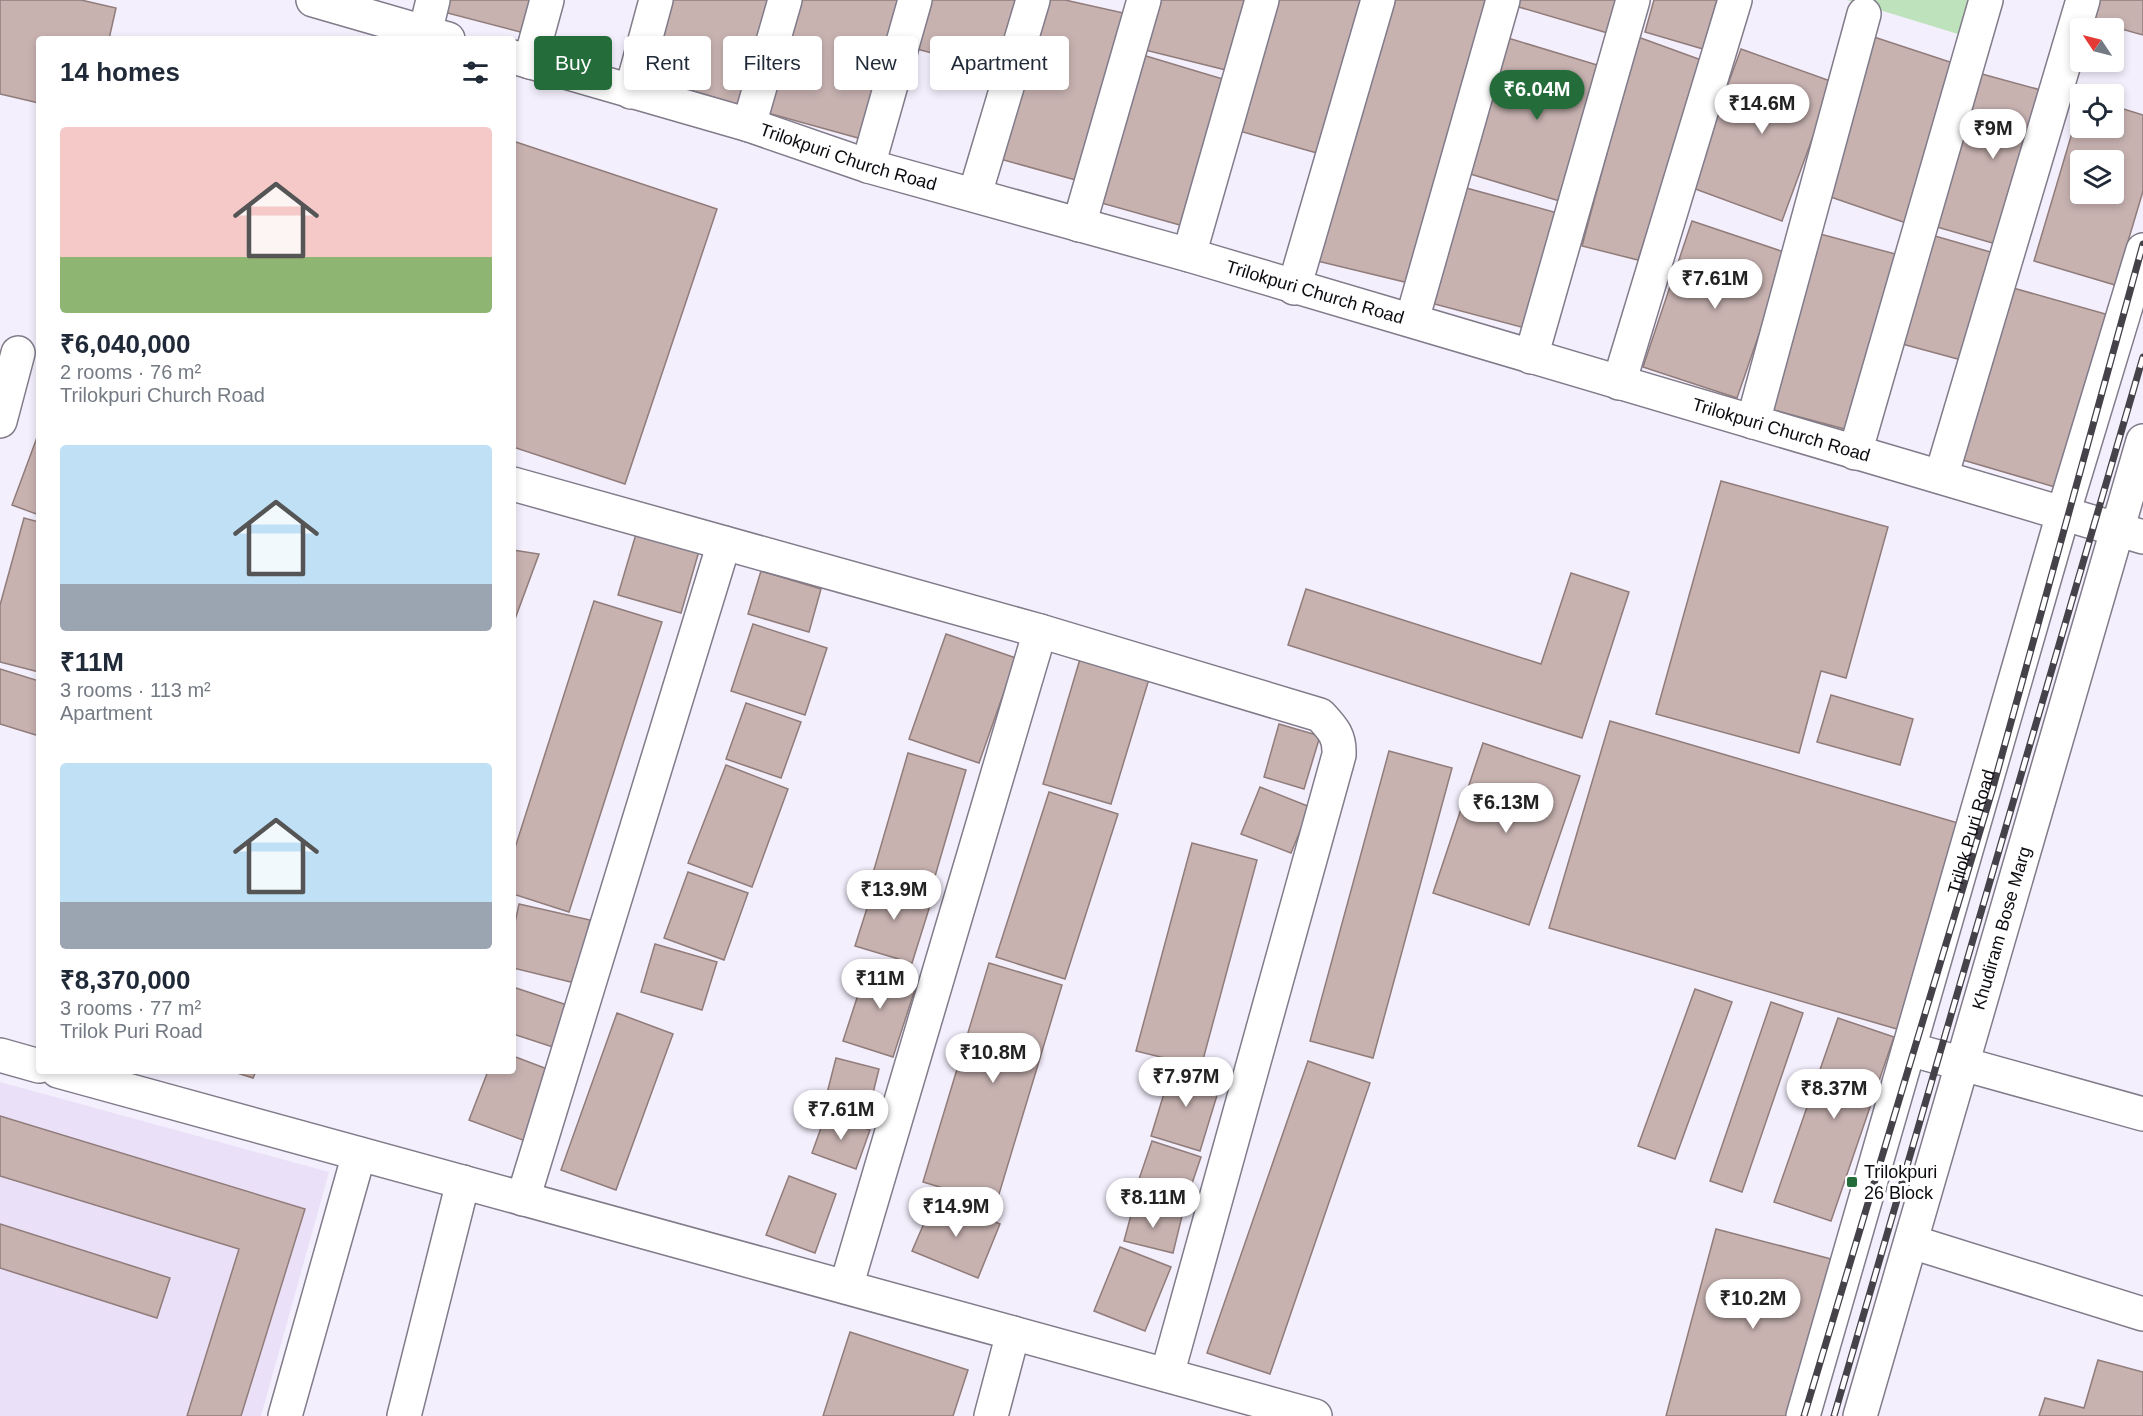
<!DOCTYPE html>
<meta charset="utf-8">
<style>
:root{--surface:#fff;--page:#f6f6f7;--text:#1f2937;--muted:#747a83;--accent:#246d3b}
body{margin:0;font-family:Helvetica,sans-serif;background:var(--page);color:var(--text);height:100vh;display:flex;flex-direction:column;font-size:22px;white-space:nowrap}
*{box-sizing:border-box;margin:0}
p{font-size:20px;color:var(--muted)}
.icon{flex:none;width:33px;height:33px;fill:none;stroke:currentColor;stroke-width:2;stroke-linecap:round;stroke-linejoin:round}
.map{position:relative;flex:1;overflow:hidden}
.panel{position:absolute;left:36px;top:36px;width:480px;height:1038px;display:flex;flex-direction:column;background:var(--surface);border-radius:6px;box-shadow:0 3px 9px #0003}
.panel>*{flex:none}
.hud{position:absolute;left:534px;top:36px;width:570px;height:54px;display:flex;gap:12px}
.needle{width:39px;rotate:305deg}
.tools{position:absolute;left:2070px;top:18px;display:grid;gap:12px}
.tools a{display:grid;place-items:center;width:54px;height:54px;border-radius:6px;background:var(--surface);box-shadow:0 3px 9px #0003;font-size:30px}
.price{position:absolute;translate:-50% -51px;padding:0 14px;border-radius:21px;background:#fff;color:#222;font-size:20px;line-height:39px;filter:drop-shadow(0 2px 3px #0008)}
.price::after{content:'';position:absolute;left:50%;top:36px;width:18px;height:14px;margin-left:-9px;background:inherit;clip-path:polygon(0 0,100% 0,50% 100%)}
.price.on{background:var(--accent);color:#fff}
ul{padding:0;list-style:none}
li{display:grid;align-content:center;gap:12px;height:318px;padding:0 24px}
li span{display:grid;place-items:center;height:186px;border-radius:6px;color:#555}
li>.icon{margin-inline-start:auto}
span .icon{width:108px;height:108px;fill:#fffc;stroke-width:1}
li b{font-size:26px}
h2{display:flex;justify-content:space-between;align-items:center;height:72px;padding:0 24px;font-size:26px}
.tag{padding:0 21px;border-radius:6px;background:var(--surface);box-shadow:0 3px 9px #0003;font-size:21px;line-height:54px}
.tag.on{background:var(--accent);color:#fff}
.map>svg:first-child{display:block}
.built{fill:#eae0f8}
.green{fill:#bee2bb}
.building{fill:#c7b2b0;stroke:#907c7a;stroke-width:1.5;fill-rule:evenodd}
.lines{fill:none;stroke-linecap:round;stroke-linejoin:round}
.street-casing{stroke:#817b8a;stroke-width:36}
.secondary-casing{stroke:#817b8a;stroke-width:36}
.street{stroke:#fff;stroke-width:33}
.secondary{stroke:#fff;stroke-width:33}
.rail-casing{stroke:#46424a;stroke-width:7}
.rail{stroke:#fff;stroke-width:4.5;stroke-dasharray:14;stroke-linecap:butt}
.poi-dot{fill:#246d3b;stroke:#fff;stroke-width:2}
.labels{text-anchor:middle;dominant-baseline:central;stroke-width:6;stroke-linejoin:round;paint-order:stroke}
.street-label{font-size:18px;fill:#0d0a10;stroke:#fff}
.poi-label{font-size:18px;fill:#0d0a10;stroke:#fff;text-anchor:start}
</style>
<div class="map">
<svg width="2143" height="1416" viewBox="0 0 2143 1416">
<rect width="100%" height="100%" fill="#f4effd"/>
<polygon class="built" points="0,1082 329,1172 261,1416 0,1416"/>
<polygon class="green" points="1847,0 1968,0 1958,34"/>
<g class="building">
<polygon points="0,0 81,0 116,8 109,39 39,39 39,103 0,94"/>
<polygon points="439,0 537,0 528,34 436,10"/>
<polygon points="672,0 777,0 745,107 648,77"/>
<polygon points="795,0 909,0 869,141 764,112"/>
<polygon points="922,0 1024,0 1005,72 909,47"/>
<polygon points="1045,0 1065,0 1128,14 1083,182 993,157"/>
<polygon points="1153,0 1249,0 1230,71 1141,49"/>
<polygon points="1272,0 1368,0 1324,155 1236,130"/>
<polygon points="1391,0 1493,0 1413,284 1313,260"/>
<polygon points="1513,0 1621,0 1611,34 1512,5"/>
<polygon points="1654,0 1717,0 1703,49 1645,32"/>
<polygon points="2088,0 2143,0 2143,35 2082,18"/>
<polygon points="1638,37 1704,61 1638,260 1582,246"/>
<polygon points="1874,37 1962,66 1909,224 1822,194"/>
<polygon points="1508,38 1607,68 1566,203 1467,173"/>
<polygon points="1741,49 1833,82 1782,221 1690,187"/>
<polygon points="1136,53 1226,80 1187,227 1098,202"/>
<polygon points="1982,74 2048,92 2003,246 1937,227"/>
<path d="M2080 106V128H2114V106L2143 115V191L2115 285 2034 261ZM2080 160H2114V194H2080Z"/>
<polygon points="513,141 717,209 625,484 513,447"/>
<polygon points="1459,186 1561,214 1529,329 1427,302"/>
<polygon points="1692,221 1787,253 1737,398 1643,367"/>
<polygon points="1805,230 1903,256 1856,432 1758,406"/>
<polygon points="1921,232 2001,255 1969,362 1891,341"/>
<polygon points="2006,286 2116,317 2065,490 1956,458"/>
<polygon points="39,432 39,515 12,505"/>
<polygon points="1721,481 1888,527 1846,678 1821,671 1799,753 1656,714"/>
<polygon points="24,518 39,522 39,672 0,662 0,605"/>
<polygon points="636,534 699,551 681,613 618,595"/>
<polygon points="513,550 539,554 515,619 513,619"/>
<polygon points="761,571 821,589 809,632 748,614"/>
<polygon points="1571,573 1629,592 1582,738 1288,645 1306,589 1541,664"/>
<polygon points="594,601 662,622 569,912 513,894 513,854"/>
<polygon points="753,624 827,648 805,715 731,691"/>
<polygon points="946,634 1016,658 979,763 909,739"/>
<polygon points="1080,659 1149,679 1111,804 1043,784"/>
<polygon points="0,669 39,681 39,736 0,724"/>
<polygon points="1831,695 1913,719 1900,765 1817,742"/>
<polygon points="746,703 801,722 781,778 726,759"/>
<polygon points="1610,721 1958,823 1897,1029 1549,928"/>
<polygon points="1279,724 1320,736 1304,789 1264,777"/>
<polygon points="1483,743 1580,776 1529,925 1433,893"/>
<polygon points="1389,751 1452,768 1373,1058 1310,1041"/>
<polygon points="908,753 966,770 931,890 873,873"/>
<polygon points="726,765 788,789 752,887 688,863"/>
<polygon points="1260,787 1310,807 1291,853 1241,834"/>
<polygon points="1049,792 1118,814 1065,979 996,957"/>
<polygon points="1192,843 1257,860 1201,1067 1136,1051"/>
<polygon points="688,872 748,893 724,960 664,938"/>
<polygon points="876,880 933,896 912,963 855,946"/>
<polygon points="519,904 590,920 575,983 513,968 513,932"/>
<polygon points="655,944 717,962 702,1010 641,992"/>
<polygon points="989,963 1062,985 996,1204 923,1182"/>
<polygon points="868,964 918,980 893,1057 843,1041"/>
<polygon points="513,987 573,1007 559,1049 513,1034"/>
<polygon points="1695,989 1732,1002 1675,1159 1638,1146"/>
<polygon points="1771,1002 1803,1013 1742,1192 1710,1181"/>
<polygon points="617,1013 673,1034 616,1190 561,1170"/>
<polygon points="1838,1018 1894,1037 1831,1221 1774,1202"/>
<polygon points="513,1056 555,1072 528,1142 469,1120 488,1071 513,1071"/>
<polygon points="836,1058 879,1069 868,1113 825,1101"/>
<polygon points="1308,1061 1370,1083 1270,1374 1207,1353"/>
<polygon points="1173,1064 1222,1079 1200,1151 1151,1136"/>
<polygon points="231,1071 256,1071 253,1078"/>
<polygon points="826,1114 870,1130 856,1169 812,1153"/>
<polygon points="0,1116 305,1209 241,1416 187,1416 239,1249 0,1176"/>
<polygon points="1152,1141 1201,1157 1184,1207 1135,1191"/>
<polygon points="789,1176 836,1194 815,1253 766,1235"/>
<polygon points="935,1198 1000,1224 978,1278 912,1251"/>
<polygon points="1134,1204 1182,1216 1173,1253 1124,1241"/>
<polygon points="0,1224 170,1278 157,1318 0,1268"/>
<polygon points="1716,1229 1839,1261 1798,1416 1666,1416"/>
<polygon points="1120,1247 1171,1267 1145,1331 1094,1311"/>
<polygon points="850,1332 968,1370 953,1416 823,1416"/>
<polygon points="2098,1360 2143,1372 2143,1416 2039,1416 2045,1398 2084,1408"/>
</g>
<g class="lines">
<defs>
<g id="street">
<polyline points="313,0 448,39"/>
<polyline points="425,33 433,0"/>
<path id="s1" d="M513 57 749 125 868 166 1189 255 2143 537"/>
<polyline points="530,62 547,0"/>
<polyline points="631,92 656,0"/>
<polyline points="749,125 785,0"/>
<polyline points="868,166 915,0"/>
<polyline points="975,194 1033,0"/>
<polyline points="1079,225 1144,0"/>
<polyline points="1189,255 1262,0"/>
<polyline points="1294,288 1378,0"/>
<polyline points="1412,320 1503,0"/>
<polyline points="1531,357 1633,0"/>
<polyline points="1619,383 1735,0"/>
<polyline points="0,421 18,353"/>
<polyline points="1753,422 1864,14"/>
<polyline points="1855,453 1986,0"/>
<polyline points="1941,477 2083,0"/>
<path d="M513 484 1040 631 1320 715C1333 729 1340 736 1339 755L1167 1375"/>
<polyline points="1909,1049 2143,1114"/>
<polyline points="0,1055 39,1066"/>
<polyline points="58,1071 1315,1416"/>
<polyline points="523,1199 724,543"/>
<polyline points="1912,1242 2143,1314"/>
<polyline points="846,1287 1040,631"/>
<polyline points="285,1416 359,1154"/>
<polyline points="404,1416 463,1182"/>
<polyline points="991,1416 1013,1333"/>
</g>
<g id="secondary">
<path id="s2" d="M1803 1416 2063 514 2143 250"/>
<path id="s3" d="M1860 1416 2143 441"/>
</g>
</defs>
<use href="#street" class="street-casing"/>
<use href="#secondary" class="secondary-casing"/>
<use href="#street" class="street"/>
<use href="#secondary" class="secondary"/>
<defs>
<g id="rail">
<polyline points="1804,1416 1992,791 2143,244"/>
<polyline points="1834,1416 2143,357"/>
</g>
</defs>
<use href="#rail" class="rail-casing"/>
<use href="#rail" class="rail"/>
</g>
<rect class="poi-dot" x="1846" y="1176" width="12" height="12" rx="3"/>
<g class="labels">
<g class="street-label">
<text stroke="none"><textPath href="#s1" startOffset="350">Trilokpuri Church Road</textPath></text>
<text stroke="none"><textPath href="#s1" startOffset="836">Trilokpuri Church Road</textPath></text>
<text stroke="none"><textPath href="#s1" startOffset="1322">Trilokpuri Church Road</textPath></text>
<text stroke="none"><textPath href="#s2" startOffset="608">Trilok Puri Road</textPath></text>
<text stroke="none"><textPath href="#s3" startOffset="508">Khudiram Bose Marg</textPath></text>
</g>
<g class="poi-label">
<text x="1864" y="1172">Trilokpuri<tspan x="1864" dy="21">26 Block</tspan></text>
</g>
</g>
</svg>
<div class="tools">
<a><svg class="needle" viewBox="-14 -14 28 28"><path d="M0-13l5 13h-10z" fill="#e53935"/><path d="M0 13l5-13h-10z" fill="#747a83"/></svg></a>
<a><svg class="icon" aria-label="locate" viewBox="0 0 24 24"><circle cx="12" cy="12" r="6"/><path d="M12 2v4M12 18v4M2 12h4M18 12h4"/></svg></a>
<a><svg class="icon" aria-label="layers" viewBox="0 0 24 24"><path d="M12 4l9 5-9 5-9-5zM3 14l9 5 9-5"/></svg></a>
</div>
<b class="price on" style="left:1537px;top:121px">₹6.04M</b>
<b class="price" style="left:1762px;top:135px">₹14.6M</b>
<b class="price" style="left:1993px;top:160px">₹9M</b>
<b class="price" style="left:1715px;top:310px">₹7.61M</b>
<b class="price" style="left:1506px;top:834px">₹6.13M</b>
<b class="price" style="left:894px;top:921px">₹13.9M</b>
<b class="price" style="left:880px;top:1010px">₹11M</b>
<b class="price" style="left:993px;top:1084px">₹10.8M</b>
<b class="price" style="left:1186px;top:1108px">₹7.97M</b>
<b class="price" style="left:1834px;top:1120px">₹8.37M</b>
<b class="price" style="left:841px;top:1141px">₹7.61M</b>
<b class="price" style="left:1153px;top:1229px">₹8.11M</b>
<b class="price" style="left:956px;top:1238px">₹14.9M</b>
<b class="price" style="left:1753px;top:1330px">₹10.2M</b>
<div class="hud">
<a class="tag on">Buy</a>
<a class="tag">Rent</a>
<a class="tag">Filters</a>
<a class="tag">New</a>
<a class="tag">Apartment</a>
</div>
<section class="panel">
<h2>14 homes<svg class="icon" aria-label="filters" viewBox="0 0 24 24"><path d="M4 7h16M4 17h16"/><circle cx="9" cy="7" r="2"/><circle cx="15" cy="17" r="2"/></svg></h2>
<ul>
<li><span style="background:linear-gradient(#f6c9c9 70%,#8fb573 0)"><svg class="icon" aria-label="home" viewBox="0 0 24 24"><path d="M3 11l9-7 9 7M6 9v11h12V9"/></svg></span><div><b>₹6,040,000</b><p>2 rooms · 76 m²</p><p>Trilokpuri Church Road</p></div></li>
<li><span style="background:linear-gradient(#bfe0f5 75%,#9aa5b1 0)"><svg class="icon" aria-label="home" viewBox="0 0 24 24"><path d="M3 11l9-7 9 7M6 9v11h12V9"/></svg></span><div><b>₹11M</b><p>3 rooms · 113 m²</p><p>Apartment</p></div></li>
<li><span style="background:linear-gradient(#bfe0f5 75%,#9aa5b1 0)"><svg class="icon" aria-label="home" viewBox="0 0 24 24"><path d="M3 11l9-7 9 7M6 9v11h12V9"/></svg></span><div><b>₹8,370,000</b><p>3 rooms · 77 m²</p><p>Trilok Puri Road</p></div></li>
</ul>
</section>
</div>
